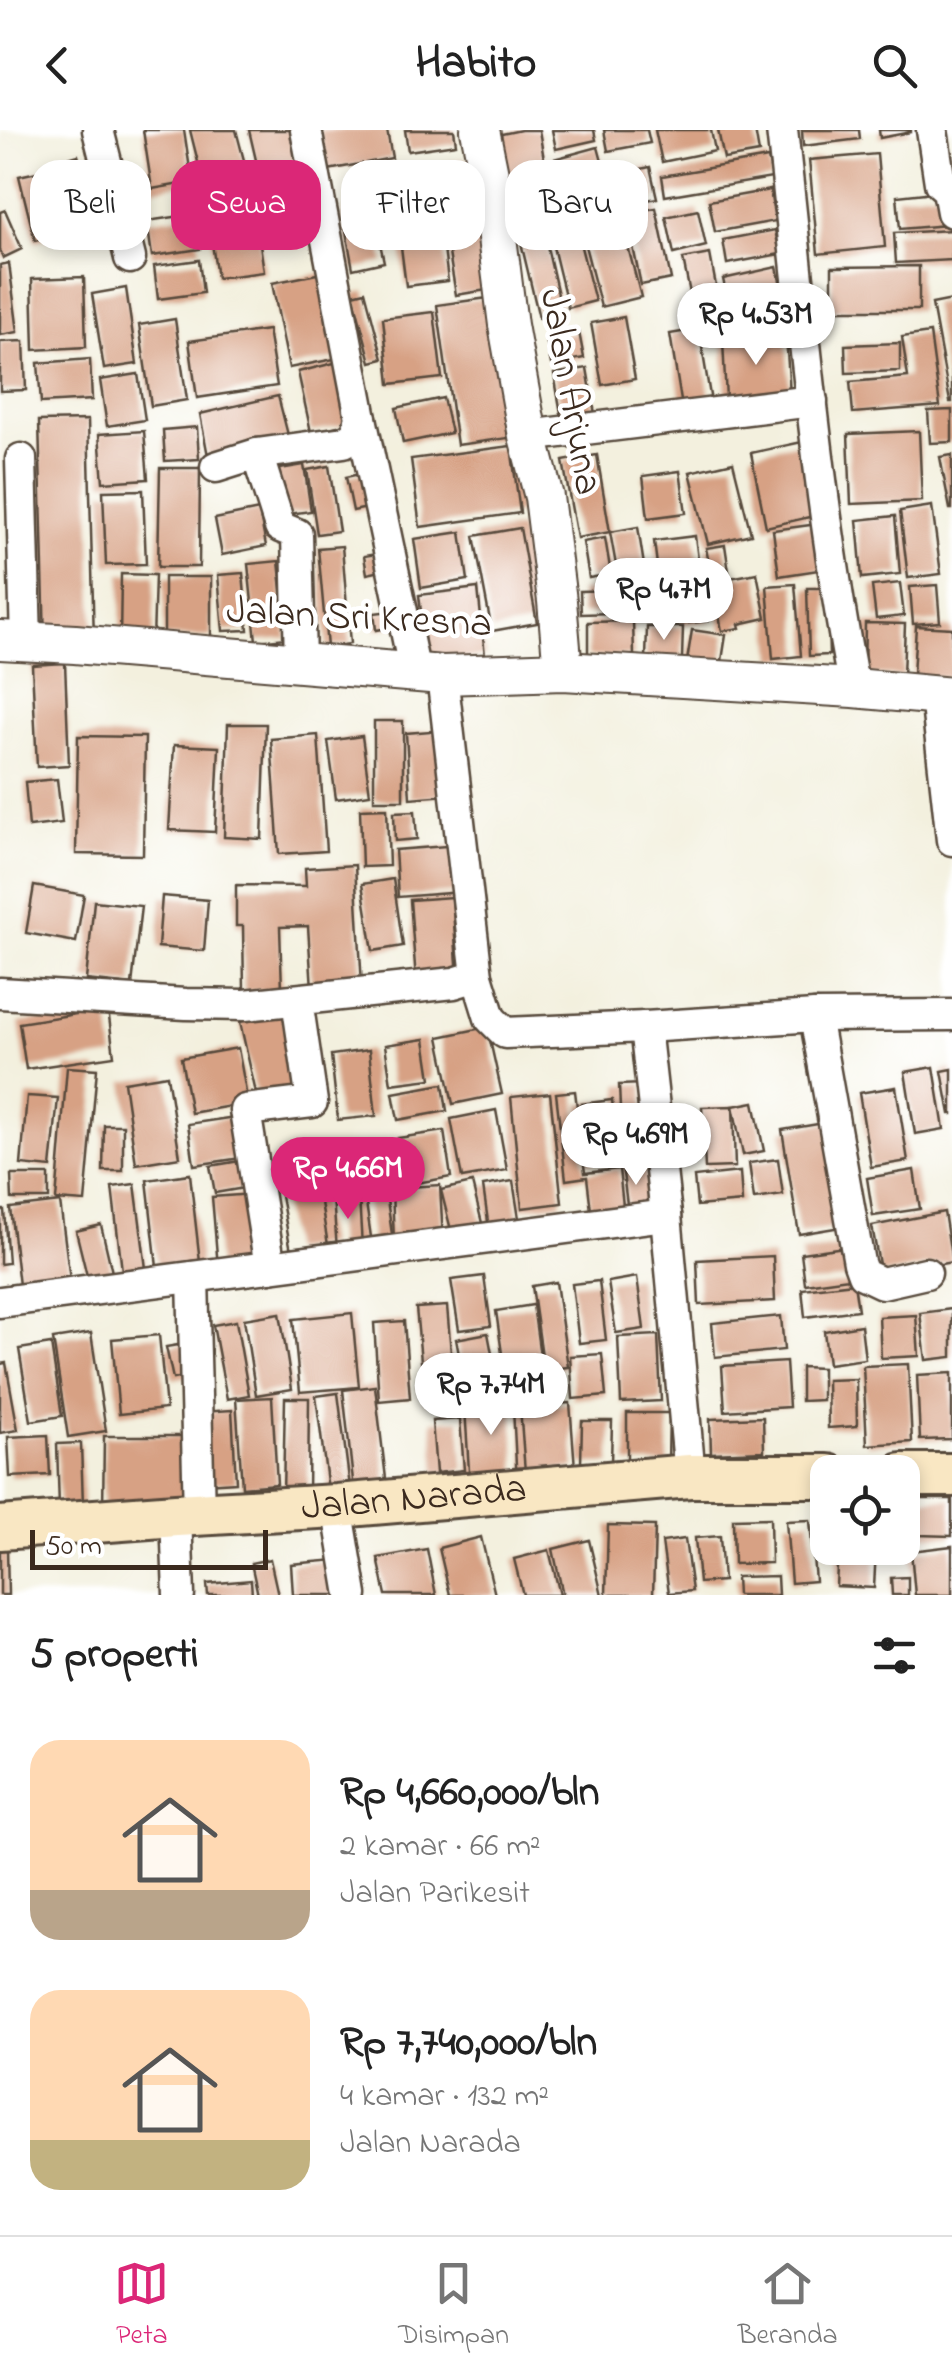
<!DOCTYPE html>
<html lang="id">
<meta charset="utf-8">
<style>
:root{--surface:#fff;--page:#f2f2f2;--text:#222;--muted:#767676;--line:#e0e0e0;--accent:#db2777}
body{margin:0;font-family:"Indie Flower",sans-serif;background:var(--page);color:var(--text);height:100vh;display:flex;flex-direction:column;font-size:38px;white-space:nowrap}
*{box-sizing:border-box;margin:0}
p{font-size:32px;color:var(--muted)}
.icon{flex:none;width:55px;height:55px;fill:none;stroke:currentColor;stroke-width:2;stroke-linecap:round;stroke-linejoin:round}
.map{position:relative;height:1465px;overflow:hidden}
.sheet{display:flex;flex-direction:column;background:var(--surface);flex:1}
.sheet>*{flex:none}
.guide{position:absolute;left:30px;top:30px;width:892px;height:90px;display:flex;gap:20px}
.tools{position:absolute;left:810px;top:1325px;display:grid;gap:20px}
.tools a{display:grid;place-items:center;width:110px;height:110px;border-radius:20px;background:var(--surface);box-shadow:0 5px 15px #0003;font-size:50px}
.scale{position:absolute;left:30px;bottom:25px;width:238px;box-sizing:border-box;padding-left:10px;border:5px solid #3b2a1e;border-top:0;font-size:28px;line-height:35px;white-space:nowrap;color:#3b2a1e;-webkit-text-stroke:8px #fff;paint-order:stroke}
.price{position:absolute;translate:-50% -85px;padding:0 22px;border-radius:35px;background:#fff;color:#222;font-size:32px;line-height:65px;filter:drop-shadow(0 2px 5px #0008)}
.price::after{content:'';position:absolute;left:50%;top:60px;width:30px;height:22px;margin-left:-15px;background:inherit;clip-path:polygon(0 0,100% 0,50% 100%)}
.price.current{background:var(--accent);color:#fff}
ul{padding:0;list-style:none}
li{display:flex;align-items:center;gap:30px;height:250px;padding:0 30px}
li span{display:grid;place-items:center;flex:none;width:280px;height:200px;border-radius:30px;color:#555}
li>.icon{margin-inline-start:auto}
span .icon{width:120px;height:120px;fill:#fffc;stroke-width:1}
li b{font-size:42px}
h2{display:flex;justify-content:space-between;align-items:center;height:120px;padding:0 30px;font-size:42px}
.tag{padding:0 35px;border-radius:30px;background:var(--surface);box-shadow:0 5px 15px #0003;font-size:35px;line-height:90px}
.tag.current{background:var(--accent);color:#fff}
header{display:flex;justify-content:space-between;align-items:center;height:130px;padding:0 30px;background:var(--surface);font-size:45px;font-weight:700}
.tab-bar{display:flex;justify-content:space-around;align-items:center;height:140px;border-top:2px solid var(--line);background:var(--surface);font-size:28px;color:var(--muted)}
.tab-bar a{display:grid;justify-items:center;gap:5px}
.tab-bar .current{color:var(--accent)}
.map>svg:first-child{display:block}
.building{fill:#d7a184}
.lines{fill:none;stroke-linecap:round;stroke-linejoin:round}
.minor-casing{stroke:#57483b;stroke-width:35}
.tertiary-casing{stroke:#57483b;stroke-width:42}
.secondary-casing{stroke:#57483b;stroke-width:48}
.minor{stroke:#fff;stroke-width:30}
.tertiary{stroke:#fff;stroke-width:38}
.secondary{stroke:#f9e7c3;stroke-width:42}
.labels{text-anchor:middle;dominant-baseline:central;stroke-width:9;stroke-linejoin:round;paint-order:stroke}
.street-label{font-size:40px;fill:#3b2a1e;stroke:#fff}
</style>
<header><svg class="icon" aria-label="back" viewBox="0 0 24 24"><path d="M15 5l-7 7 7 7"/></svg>Habito<svg class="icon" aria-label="search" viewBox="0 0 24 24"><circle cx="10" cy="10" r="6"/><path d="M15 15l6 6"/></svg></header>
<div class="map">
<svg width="952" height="1465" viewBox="0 0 952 1465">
<rect width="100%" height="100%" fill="#fff"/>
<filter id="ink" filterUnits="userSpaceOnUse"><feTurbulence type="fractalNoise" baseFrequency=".01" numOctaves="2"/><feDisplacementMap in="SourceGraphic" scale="20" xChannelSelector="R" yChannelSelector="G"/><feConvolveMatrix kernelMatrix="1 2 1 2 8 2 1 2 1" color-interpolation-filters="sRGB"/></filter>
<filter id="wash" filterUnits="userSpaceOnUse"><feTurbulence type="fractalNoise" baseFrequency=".0048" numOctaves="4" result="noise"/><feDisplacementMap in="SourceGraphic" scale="40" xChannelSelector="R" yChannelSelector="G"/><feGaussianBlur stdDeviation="2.25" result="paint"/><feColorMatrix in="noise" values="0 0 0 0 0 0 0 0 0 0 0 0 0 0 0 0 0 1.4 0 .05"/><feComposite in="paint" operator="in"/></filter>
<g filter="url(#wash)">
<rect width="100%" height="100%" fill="#f3f0de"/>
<g id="blocks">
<g class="building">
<polygon points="143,0 184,0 192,52 152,59"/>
<polygon points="190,0 236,0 250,53 206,64"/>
<polygon points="249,0 291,0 298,34 259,43"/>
<polygon points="320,0 387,0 392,28 328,40"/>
<polygon points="405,0 454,0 456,14 408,21"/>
<polygon points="521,0 539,0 552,76 512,83 497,5"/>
<polygon points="552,0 594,0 596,10 556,19"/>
<polygon points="604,0 647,0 650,13 608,21"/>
<polygon points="655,0 711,0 715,21 662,32"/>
<polygon points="718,0 755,0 759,23 724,29"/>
<polygon points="802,0 859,0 860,9 803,16"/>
<polygon points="879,0 911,0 911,2 880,8"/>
<polygon points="598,17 607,50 562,61 554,29"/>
<polygon points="877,24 885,117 818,124 809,30"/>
<polygon points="78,25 98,93 65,102 45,35"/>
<polygon points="768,28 772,48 665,66 662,46"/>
<polygon points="467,29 474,67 428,76 421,37"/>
<polygon points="395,37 398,61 357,66 355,42"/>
<polygon points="650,37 657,68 628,74 621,43"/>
<polygon points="46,40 61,104 35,111 19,46"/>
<polygon points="304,46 312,108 273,113 265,51"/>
<polygon points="770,60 775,91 715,102 709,71"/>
<polygon points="944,61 947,95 900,99 897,66"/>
<polygon points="253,65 264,142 217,148 206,71"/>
<polygon points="615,67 641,167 601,177 575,77"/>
<polygon points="400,69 405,94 377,99 384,132 353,139 343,85 345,84 344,79"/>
<polygon points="656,78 671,149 641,155 626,83"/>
<polygon points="5,80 22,119 3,128 0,120 0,82"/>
<polygon points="698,80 706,116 674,124 666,87"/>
<polygon points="572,82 595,171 568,178 546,88"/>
<polygon points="195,84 200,119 152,126 147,91"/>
<polygon points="542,95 562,182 539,188 518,100"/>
<polygon points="482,99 493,159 456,165 446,105"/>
<polygon points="775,100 780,124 727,134 723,110"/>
<polygon points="952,100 952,130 896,133 894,103"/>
<polygon points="442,103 448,151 406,156 400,109"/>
<polygon points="710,124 721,183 695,188 683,129"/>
<polygon points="199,130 203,163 158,169 154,136"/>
<polygon points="9,133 18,202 0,205 0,135"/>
<polygon points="919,136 919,180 832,180 832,137"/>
<polygon points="777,137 787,183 733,194 723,149"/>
<polygon points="322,143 339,228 289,238 272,153"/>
<polygon points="84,147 86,217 34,220 32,149"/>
<polygon points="126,158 137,234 104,239 92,164"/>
<polygon points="365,161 383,229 371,232 353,164"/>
<polygon points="488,168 508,308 457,315 437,175"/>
<polygon points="952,170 952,272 950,272 932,174"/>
<polygon points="434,182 442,248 390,254 383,188"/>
<polygon points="624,187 635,249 602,255 591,193"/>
<polygon points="175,189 187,270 151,276 139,195"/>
<polygon points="699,199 712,278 683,283 670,204"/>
<polygon points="268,200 277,256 197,268 189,211"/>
<polygon points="579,202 584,228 551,234 546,209"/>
<polygon points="930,203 940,276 853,283 850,252 908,247 902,207"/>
<polygon points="786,207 790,265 726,269 723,211"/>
<polygon points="24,211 26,260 0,261 0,212"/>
<polygon points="900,213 900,241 846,243 845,215"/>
<polygon points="90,229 92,270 41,273 38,233"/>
<polygon points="338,232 351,293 311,302 298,242"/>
<polygon points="587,238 595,284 562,289 554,244"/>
<polygon points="138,244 145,290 107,296 100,250"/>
<polygon points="278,266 289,309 208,326 200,284"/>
<polygon points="443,268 451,303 403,313 396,278"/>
<polygon points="952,280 952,312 930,313 928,281"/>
<polygon points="88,290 94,510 45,512 39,291"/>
<polygon points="197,297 199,329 165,331 163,300"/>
<polygon points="144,301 148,349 103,352 99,304"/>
<polygon points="919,301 922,371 851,374 848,304"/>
<polygon points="802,312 818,385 766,397 751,323"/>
<polygon points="511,316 520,383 420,397 411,329"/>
<polygon points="597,325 610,402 577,408 563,331"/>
<polygon points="952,325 952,379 950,379 940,327"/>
<polygon points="733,332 751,404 708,414 690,342"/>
<polygon points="304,335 311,381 281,385 274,340"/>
<polygon points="329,336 339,401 317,404 307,340"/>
<polygon points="160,338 200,338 199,437 158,437"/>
<polygon points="680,341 686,383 648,388 643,346"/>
<polygon points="364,343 372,377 353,381 346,347"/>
<polygon points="143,360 146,434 106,435 103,361"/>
<polygon points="932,376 941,444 908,448 900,381"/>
<polygon points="259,380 266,416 222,425 215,389"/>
<polygon points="895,386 900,444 862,448 857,390"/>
<polygon points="818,394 825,439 779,446 773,400"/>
<polygon points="638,397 646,448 619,452 610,402"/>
<polygon points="520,398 537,493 492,501 474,406"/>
<polygon points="461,402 468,450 421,458 414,409"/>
<polygon points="695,406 701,453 660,459 654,411"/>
<polygon points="605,408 611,444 589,448 583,412"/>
<polygon points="725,415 730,448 757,443 766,488 739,494 740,498 722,501 706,418"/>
<polygon points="342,416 350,514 327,517 318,418"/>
<polygon points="383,423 386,440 367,444 364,426"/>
<polygon points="279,431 287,508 256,511 248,434"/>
<polygon points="243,443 248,500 223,501 218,445"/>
<polygon points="121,444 155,445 153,512 120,512"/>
<rect x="164" y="447" width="47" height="60"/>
<polygon points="900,453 904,486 876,489 872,456"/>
<polygon points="795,454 801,526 773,529 767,456"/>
<polygon points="937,455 940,492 913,494 910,457"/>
<polygon points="706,457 709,491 680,494 677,460"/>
<polygon points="478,458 485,526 427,533 419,465"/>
<polygon points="807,458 827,458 829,525 809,526"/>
<polygon points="646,459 647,482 581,484 580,461"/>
<polygon points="391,481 393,497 376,500 374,483"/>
<polygon points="633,491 634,526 588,527 588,492"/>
<polygon points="865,493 905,494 903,546 864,545"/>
<polygon points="916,496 952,498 952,548 913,545"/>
<polygon points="647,497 683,497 682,529 646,529"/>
<polygon points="692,500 726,505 721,537 687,531"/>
<polygon points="65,533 69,635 37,637 32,535"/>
<rect x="374" y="591" width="29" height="79"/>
<polygon points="228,594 266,594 262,709 224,707"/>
<polygon points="443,600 447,665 410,668 406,603"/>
<polygon points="318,605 326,721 279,724 271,609"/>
<polygon points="78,606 145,607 143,725 76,724"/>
<polygon points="362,606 370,664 336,669 328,611"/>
<polygon points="174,615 219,617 215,702 169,700"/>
<polygon points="57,649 62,693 29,697 25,652"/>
<polygon points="387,678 389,736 362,737 360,679"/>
<polygon points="415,681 417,709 395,711 394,682"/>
<polygon points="459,715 462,762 398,767 395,720"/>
<polygon points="355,735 362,856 312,859 308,796 280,797 282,861 244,861 243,796 236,796 236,755 306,756 305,738"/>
<polygon points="393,749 403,816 373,821 362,754"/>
<polygon points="34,756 84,765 76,812 26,803"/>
<polygon points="162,766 208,770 204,821 158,817"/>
<polygon points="452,767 458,847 416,850 410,770"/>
<polygon points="94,771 141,776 132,855 86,850"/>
<polygon points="108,879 114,926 26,939 19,893"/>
<polygon points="283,882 301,962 258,972 240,892"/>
<polygon points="487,897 502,964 453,974 439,907"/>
<polygon points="425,909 431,949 391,954 385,915"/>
<polygon points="238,918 248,973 191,983 181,928"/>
<polygon points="369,920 376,986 338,990 331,925"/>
<polygon points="67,937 97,939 85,1072 56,1070"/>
<polygon points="934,937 944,999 915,1004 905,942"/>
<polygon points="952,939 952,984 950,984 942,941"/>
<polygon points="167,945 180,1027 136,1034 124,952"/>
<polygon points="443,954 447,981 398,990 393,963"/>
<polygon points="643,954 646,1024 622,1025 619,955"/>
<polygon points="896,957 908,1031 871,1037 859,963"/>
<polygon points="575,961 585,1043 619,1039 624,1085 592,1089 587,1047 566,1050 556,963"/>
<polygon points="550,963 562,1073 522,1078 511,967"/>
<polygon points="27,966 58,968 51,1038 21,1035"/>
<polygon points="612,970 619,1029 588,1033 580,974"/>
<polygon points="754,972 764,1021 743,1025 733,976"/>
<polygon points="733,976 735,1037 705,1038 702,977"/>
<polygon points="496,980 507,1040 462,1048 451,989"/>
<polygon points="242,986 248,1027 194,1035 188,994"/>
<polygon points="830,992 847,1096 799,1104 782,1000"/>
<polygon points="104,995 123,995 123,1041 103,1041"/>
<polygon points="444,1001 451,1047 405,1055 398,1008"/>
<polygon points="778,1029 783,1065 754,1069 749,1033"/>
<polygon points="246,1030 250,1057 215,1063 210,1036"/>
<polygon points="644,1032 650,1081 628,1083 622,1035"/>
<polygon points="914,1040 920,1079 873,1086 867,1048"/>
<polygon points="740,1042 742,1072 697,1076 694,1047"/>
<polygon points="190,1044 201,1141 158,1146 147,1050"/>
<polygon points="11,1045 49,1045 49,1069 12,1069"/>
<polygon points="317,1048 328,1115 291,1121 279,1055"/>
<polygon points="513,1051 521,1101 490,1106 483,1056"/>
<polygon points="472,1053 485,1105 454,1112 441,1060"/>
<polygon points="135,1054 147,1146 123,1149 112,1057"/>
<polygon points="440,1055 443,1110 394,1112 392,1058"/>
<polygon points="386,1063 394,1118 373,1121 365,1066"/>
<polygon points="253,1064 259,1134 218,1137 212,1067"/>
<polygon points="359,1066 362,1117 337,1119 333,1068"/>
<polygon points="60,1072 71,1158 20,1164 10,1078"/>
<polygon points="0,1080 4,1080 8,1133 0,1134"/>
<polygon points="944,1082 952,1132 881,1145 872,1096"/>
<polygon points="101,1095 114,1151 90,1158 76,1101"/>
<polygon points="852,1116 856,1147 805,1154 801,1123"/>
<polygon points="773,1126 775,1171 699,1175 697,1130"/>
<polygon points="484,1146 491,1196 459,1200 451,1150"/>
<polygon points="637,1147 644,1199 616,1203 608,1152"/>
<polygon points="599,1151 606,1210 579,1213 572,1154"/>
<polygon points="556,1152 568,1237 544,1240 532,1156"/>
<polygon points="854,1153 858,1180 805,1187 802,1159"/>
<polygon points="533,1175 543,1248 506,1252 496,1181"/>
<polygon points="447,1176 455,1270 425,1273 416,1178"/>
<polygon points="952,1179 952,1227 926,1230 920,1183"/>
<polygon points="280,1183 292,1259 256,1265 244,1189"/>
<polygon points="352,1183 359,1257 300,1262 293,1189"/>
<polygon points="916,1185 919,1226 881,1228 879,1187"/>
<polygon points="781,1186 784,1220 715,1227 712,1193"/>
<polygon points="236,1191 249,1265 227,1269 213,1195"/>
<polygon points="404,1191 410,1268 379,1271 374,1193"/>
<polygon points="861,1195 865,1229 828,1234 824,1201"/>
<polygon points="91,1203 106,1301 68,1307 53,1209"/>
<polygon points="488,1203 497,1250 465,1256 456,1209"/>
<polygon points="159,1205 166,1279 119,1284 112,1209"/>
<polygon points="658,1205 661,1271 621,1273 618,1207"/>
<polygon points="51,1214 62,1286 31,1291 19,1219"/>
<polygon points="184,1214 190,1246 173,1249 166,1217"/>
<polygon points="602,1224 606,1266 573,1269 570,1226"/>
<polygon points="786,1232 789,1277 725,1281 722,1236"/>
<polygon points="6,1233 18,1300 0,1303 0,1234"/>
<polygon points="908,1234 912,1312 867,1315 863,1236"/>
<polygon points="801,1237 822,1238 822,1270 801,1271"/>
<polygon points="952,1243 952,1309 920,1310 917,1245"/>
<polygon points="856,1249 857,1296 828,1298 827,1250"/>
<polygon points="375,1256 387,1357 354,1360 343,1260"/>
<polygon points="512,1259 517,1354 470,1357 464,1262"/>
<polygon points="338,1263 350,1357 328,1360 316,1266"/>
<polygon points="272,1267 277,1354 242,1357 236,1269"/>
<polygon points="285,1268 309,1268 308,1367 283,1366"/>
<polygon points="570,1273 575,1338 525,1342 520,1277"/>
<polygon points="232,1280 236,1352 205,1354 201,1282"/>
<polygon points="627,1283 669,1283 668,1334 627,1334"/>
<polygon points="763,1287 764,1321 711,1323 710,1289"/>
<polygon points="460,1289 464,1340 436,1343 432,1291"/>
<polygon points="582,1291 612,1291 611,1334 581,1334"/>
<polygon points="48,1305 50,1345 10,1347 8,1307"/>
<polygon points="104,1306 190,1306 190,1381 103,1380"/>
<polygon points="81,1313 83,1376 59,1378 57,1314"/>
<polygon points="918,1369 952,1369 952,1406 917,1405"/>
<polygon points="770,1388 771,1433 734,1434 733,1389"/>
<polygon points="810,1390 815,1451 791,1453 786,1391"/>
<polygon points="608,1395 655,1396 653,1465 606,1465"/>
<polygon points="720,1406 723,1451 699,1453 695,1408"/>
<polygon points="481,1407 495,1465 450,1465 439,1418"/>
<polygon points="685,1409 692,1461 669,1463 662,1412"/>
<polygon points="589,1410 602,1465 563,1465 553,1419"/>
<polygon points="952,1416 952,1465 915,1465 911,1421"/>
<polygon points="0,1417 7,1417 8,1465 0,1465"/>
<polygon points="838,1418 876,1418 874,1458 836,1456"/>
<polygon points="427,1419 436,1465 386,1465 378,1428"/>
<polygon points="549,1420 560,1465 523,1465 514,1429"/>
<polygon points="270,1429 278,1465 258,1465 251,1433"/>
<polygon points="336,1430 339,1465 293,1465 291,1434"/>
<polygon points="777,1446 778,1465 737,1465 736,1447"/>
<polygon points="908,1447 908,1465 892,1465 891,1448"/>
<polygon points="251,1450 252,1465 208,1465 207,1454"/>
</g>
</g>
</g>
<g filter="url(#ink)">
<use href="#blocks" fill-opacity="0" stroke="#57483b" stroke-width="2.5"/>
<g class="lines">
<defs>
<g id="minor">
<polyline points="98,0 130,128"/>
<path d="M782 0C803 186 818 374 854 558"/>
<polyline points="932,0 940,53 948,60 952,82"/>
<polyline points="361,288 415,543"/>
<polyline points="528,306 812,271"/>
<polyline points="257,324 280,397 297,404 300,533"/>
<polyline points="21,329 26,512"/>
<polyline points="216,337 257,324 344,312 356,304 361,288 306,0"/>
<polyline points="442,545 477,846 490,888 505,903 645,897 815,886 952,885"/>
<polyline points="936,566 952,710"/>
<polyline points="0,863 186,874 245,875 454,853 477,846"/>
<polyline points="815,886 859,1133 863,1144 882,1153 926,1143"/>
<polyline points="645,897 666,1085 690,1346"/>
<polyline points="270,1137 245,980 312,972 297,870"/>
<polyline points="193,1147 199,1384"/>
<polyline points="0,1172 666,1085"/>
<polyline points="337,1376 352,1465"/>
<polyline points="176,1385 179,1465"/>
</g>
<g id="tertiary">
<polyline points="480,0 489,44 508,195 528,306 544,367 557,471 563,541"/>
<polyline points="0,510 75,514 442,545 563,541 854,558 952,567"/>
</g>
<g id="secondary">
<polyline points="902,1345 952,1345"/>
<path id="s1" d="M0 1398 176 1385 337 1376 690 1346H828"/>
</g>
</defs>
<use href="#minor" class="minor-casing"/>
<use href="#tertiary" class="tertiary-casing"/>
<use href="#secondary" class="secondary-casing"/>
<use href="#minor" class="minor"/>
<use href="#tertiary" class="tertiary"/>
<use href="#secondary" class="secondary"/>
</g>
</g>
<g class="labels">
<g class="street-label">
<text transform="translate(569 262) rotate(80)">Jalan Arjuna</text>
<text transform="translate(359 489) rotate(3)">Jalan Sri Kresna</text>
<text stroke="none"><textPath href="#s1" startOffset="415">Jalan Narada</textPath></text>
</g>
</g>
</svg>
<div class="tools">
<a><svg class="icon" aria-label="locate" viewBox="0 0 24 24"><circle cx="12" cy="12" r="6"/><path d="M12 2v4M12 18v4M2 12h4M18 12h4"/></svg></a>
</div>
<div class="scale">50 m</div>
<b class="price" style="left:756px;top:238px">Rp 4.53M</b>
<b class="price" style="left:664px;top:513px">Rp 4.7M</b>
<b class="price" style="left:636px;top:1058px">Rp 4.69M</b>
<b class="price current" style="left:348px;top:1092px">Rp 4.66M</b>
<b class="price" style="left:491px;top:1308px">Rp 7.74M</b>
<div class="guide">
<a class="tag">Beli</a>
<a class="tag current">Sewa</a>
<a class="tag">Filter</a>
<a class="tag">Baru</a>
</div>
</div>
<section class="sheet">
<h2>5 properti<svg class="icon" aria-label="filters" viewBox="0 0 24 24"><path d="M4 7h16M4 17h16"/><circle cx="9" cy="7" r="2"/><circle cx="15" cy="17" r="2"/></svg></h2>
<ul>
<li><span style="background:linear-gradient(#ffd9b3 75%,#b9a48a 0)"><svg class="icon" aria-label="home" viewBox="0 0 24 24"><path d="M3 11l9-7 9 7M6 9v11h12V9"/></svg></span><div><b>Rp 4,660,000/bln</b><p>2 kamar · 66 m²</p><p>Jalan Parikesit</p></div></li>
<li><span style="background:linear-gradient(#ffd9b3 75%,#c2b280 0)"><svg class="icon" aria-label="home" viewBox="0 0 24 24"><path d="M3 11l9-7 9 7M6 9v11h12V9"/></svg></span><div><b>Rp 7,740,000/bln</b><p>4 kamar · 132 m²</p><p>Jalan Narada</p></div></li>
</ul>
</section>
<nav class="tab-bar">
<a class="current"><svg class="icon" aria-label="map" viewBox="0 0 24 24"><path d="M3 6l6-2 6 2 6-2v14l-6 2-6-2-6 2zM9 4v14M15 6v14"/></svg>Peta</a>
<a><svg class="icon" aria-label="saved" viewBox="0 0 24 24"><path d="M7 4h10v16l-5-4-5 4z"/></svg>Disimpan</a>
<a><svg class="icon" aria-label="home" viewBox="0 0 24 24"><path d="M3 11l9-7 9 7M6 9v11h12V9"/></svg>Beranda</a>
</nav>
